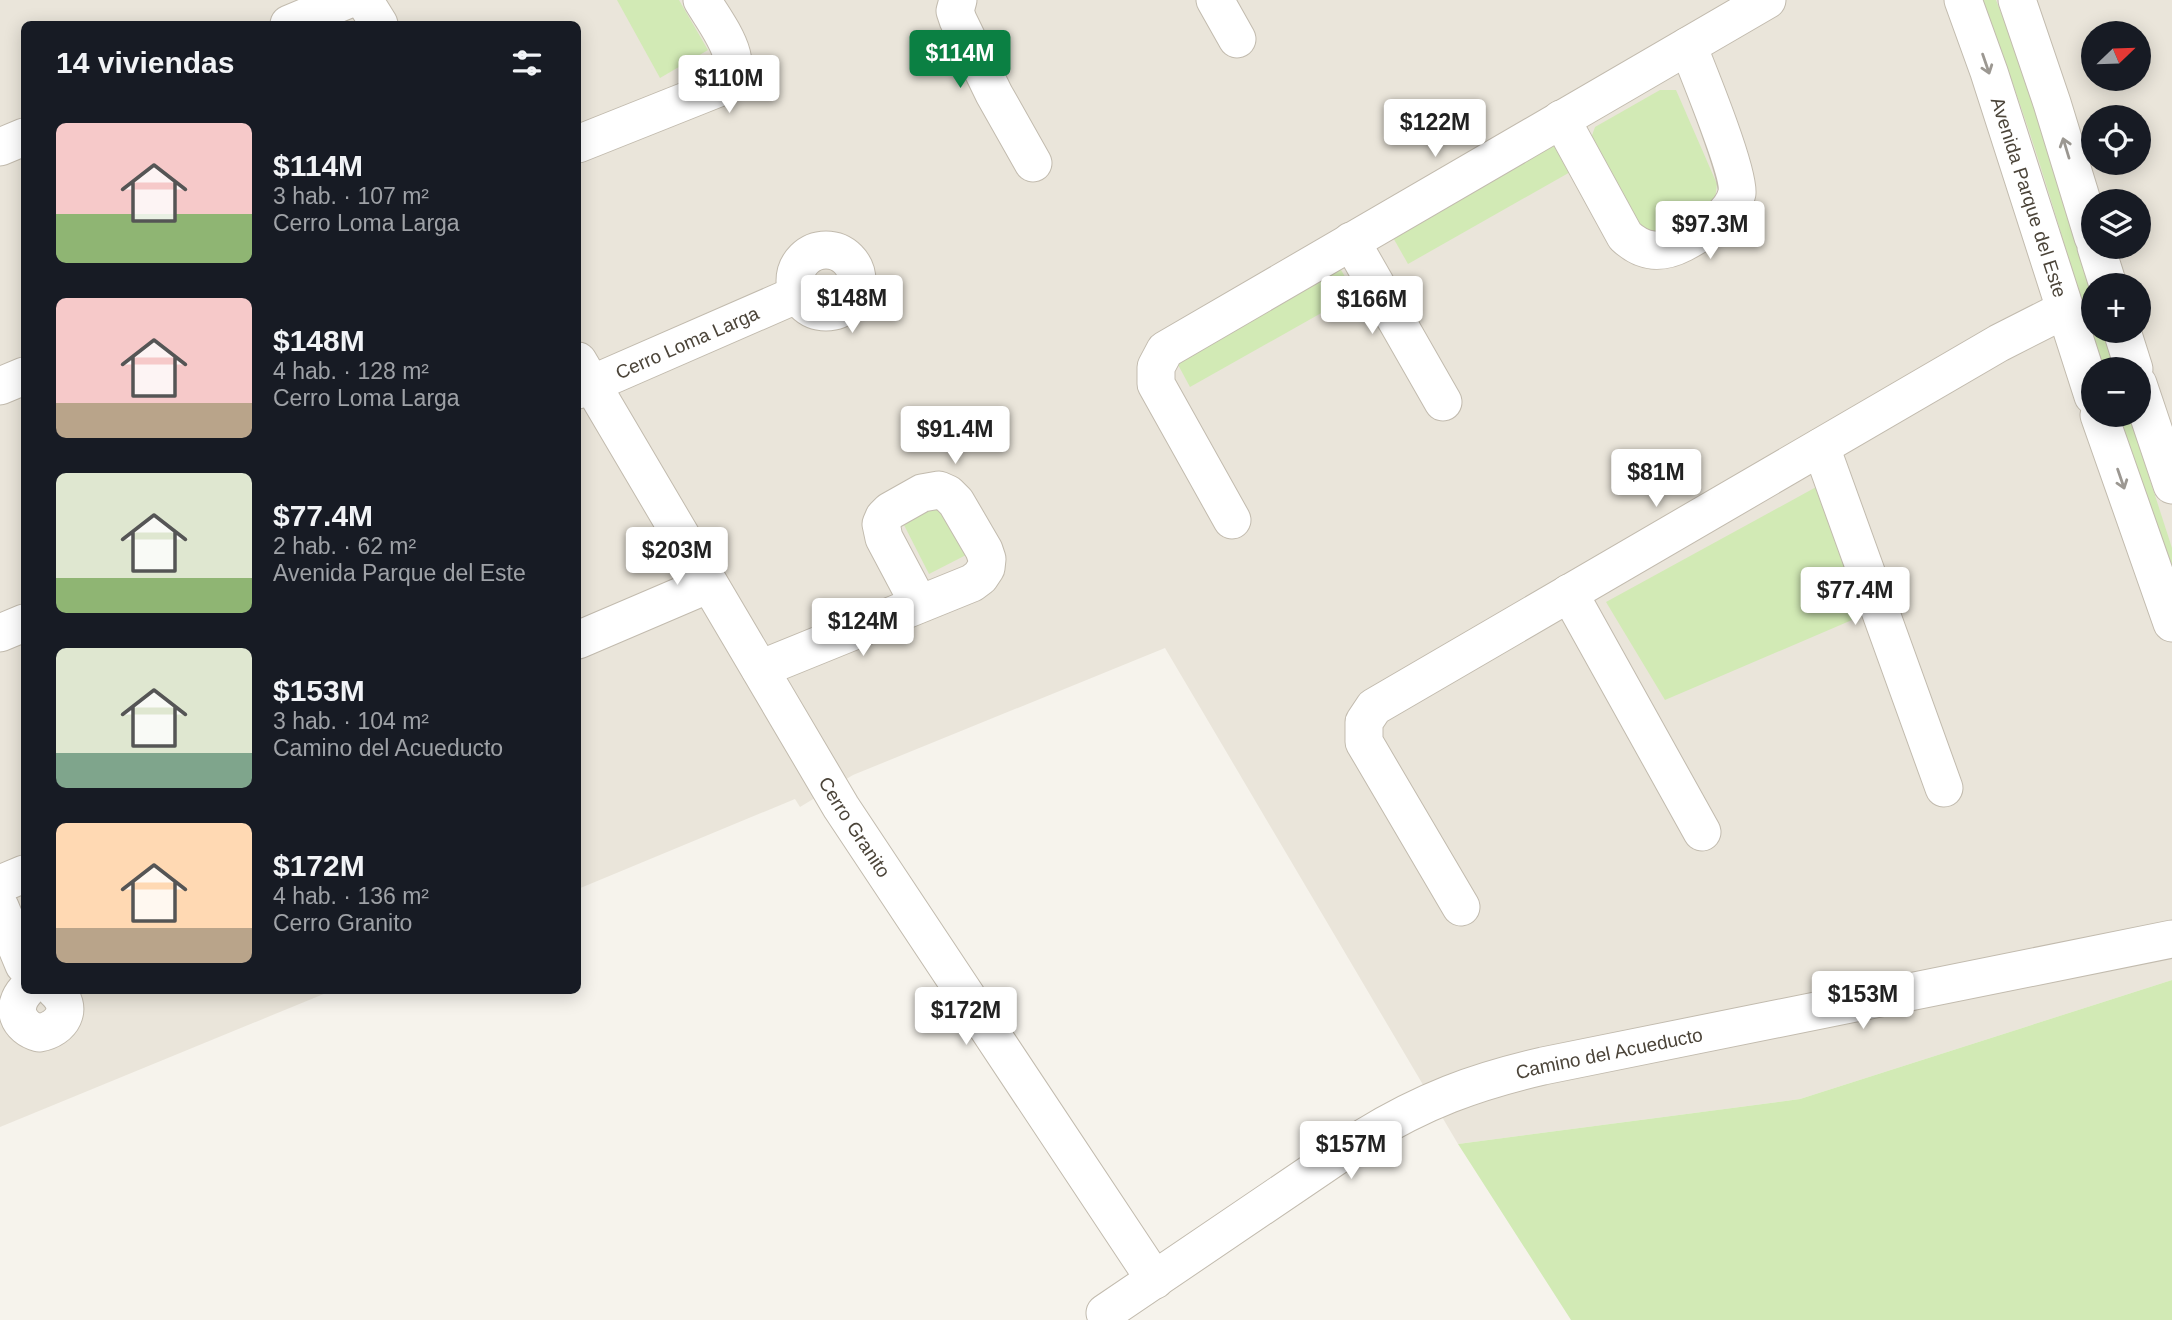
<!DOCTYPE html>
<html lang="es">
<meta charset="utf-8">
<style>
:root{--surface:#171b24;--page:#20242c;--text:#f1f3f6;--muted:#9ea1a6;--accent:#0b8043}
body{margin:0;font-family:Helvetica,sans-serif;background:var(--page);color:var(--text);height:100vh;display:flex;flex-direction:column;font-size:26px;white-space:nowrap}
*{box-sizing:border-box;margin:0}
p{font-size:23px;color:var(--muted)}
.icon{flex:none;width:38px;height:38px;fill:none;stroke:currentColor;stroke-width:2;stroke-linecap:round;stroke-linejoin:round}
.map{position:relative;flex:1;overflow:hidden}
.details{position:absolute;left:21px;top:21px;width:560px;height:973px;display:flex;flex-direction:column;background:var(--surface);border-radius:10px;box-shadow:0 4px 18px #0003}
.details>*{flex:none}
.needle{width:46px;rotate:67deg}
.fabs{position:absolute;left:2081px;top:21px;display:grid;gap:14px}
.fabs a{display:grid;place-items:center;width:70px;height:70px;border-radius:50%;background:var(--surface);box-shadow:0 4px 18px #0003;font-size:35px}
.price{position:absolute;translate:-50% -60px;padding:0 16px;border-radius:7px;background:#fff;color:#222;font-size:23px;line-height:46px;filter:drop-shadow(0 2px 4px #0008)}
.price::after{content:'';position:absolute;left:50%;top:42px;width:21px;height:16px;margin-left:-10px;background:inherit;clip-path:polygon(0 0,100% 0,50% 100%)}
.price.active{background:var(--accent);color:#fff}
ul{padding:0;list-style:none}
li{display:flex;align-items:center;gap:21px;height:175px;padding:0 35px}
li span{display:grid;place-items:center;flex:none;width:196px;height:140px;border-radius:10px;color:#555}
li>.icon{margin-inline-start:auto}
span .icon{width:84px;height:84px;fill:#fffc;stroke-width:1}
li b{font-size:30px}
h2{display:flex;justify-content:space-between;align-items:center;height:84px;padding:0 35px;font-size:30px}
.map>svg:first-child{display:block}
.residential{fill:#eae5da;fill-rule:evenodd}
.green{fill:#d2eab5}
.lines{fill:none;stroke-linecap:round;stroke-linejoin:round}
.minor-casing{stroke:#c2bbae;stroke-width:39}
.minor{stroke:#fff;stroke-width:37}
.oneway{stroke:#9c9892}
.labels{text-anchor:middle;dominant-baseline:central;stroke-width:5;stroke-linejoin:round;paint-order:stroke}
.street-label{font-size:19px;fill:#4b4439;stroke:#fff}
</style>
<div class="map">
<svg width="2172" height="1320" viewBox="0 0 2172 1320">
<rect width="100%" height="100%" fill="#f6f3ec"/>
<path class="residential" d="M0 0H2172V980L1800 1099 1458 1144 1165 648 853 775 800 807 795 799 578 889V24H24V990L331 991 0 1127ZM2093 33H2138V79H2093ZM2093 117H2138V163H2093ZM2093 201H2138V247H2093ZM2093 285H2138V331H2093ZM2093 369H2138V415H2093Z"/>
<g class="green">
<polygon points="617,0 679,0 708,50 660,78"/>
<path d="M1981 0H1996L2020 61 2093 288V331H2105L2116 369H2100C2065 245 2030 120 1981 0Z"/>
<polygon points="1660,90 1676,90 1717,184 1715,200 1709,216 1643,239 1590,141 1595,127"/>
<polygon points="1555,140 1572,171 1408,264 1391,234"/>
<polygon points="1337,263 1355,294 1190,387 1176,361"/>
<polygon points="2113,415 2129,415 2172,548 2172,592"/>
<polygon points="1818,486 1866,614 1665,700 1606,602"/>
<polygon points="941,502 968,554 929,574 903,523"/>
<polygon points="2172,980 2172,1320 1571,1320 1458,1144 1800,1099"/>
</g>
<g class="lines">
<defs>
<g id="minor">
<polyline points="364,0 379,24"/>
<polyline points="958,0 955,11 958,20 994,94 1033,163"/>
<polyline points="1215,0 1237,39"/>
<path id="s1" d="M1963 0 1989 72 2093 396"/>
<polyline points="2017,0 2052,103 2093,237"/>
<polyline points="289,24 347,0"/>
<path d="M1561 119 1625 236C1643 253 1662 254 1683 243 1702 233 1732 216 1737 193 1740 174 1698 71 1688 46"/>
<path d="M578 144 716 89C756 72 716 24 702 0"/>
<polyline points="0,147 24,137"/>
<polyline points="1351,241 1443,402"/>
<polyline points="2096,247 2108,285"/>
<circle cx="826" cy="281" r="31"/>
<polyline points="2122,331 2134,369"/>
<path id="s2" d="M578 361 841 807 1155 1280"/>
<polyline points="2138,384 2172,485"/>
<polyline points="0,386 24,376"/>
<path id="s3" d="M578 390 798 294"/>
<polyline points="2099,415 2172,623"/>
<polyline points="1821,447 1944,788"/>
<polyline points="1232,520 1156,384 1156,367 1165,350 1767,0"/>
<polyline points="1569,593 1702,832"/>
<polyline points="0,633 24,623"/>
<polyline points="578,640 709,584"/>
<polyline points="760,669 972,583 980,577 986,568 987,559 984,550 956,502 948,494 939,490 922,493 890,511 884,517 881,524 884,538 919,604"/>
<polyline points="0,884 24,874"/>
<polyline points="0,907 24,965"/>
<polyline points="1461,907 1364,742 1364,722 1374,707 1999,343 2064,310"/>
<path d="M26 990C10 1008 18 1027 39 1033 62 1029 75 1008 55 990"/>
<path id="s4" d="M1105 1313 1363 1138C1423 1101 1474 1082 1543 1066L2172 939"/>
</g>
</defs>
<use href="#minor" class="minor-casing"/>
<use href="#minor" class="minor"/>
</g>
<defs><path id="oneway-shaft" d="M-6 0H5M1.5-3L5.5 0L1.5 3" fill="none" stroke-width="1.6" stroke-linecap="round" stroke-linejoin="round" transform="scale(1.75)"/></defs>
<g class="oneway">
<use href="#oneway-shaft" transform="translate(1986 64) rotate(71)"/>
<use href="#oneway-shaft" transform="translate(2066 148) rotate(-107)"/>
<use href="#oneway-shaft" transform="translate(2121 479) rotate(71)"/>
</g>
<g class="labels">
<g class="street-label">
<text stroke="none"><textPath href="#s1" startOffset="208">Avenida Parque del Este</textPath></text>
<text stroke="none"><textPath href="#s3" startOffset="119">Cerro Loma Larga</textPath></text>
<text stroke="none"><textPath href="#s2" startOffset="542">Cerro Granito</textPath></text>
<text stroke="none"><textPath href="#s4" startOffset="574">Camino del Acueducto</textPath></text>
</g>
</g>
</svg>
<div class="fabs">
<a><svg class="needle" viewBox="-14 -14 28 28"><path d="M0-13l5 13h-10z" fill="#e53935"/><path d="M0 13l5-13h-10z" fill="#9ea1a6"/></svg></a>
<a><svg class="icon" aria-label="locate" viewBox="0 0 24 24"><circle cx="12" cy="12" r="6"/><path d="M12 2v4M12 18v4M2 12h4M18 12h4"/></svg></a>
<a><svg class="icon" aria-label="layers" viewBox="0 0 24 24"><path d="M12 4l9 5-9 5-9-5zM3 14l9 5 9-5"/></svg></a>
<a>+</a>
<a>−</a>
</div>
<b class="price active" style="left:960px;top:90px">$114M</b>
<b class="price" style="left:729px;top:115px">$110M</b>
<b class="price" style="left:1435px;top:159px">$122M</b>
<b class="price" style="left:1710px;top:261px">$97.3M</b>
<b class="price" style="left:852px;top:335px">$148M</b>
<b class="price" style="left:1372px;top:336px">$166M</b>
<b class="price" style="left:955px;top:466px">$91.4M</b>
<b class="price" style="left:1656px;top:509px">$81M</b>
<b class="price" style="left:677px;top:587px">$203M</b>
<b class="price" style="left:1855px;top:627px">$77.4M</b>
<b class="price" style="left:863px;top:658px">$124M</b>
<b class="price" style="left:1863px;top:1031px">$153M</b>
<b class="price" style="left:966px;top:1047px">$172M</b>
<b class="price" style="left:1351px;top:1181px">$157M</b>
<section class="details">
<h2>14 viviendas<svg class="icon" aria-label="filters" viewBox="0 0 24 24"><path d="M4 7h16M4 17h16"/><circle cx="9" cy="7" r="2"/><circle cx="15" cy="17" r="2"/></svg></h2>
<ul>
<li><span style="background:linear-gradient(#f6c9c9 65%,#8fb573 0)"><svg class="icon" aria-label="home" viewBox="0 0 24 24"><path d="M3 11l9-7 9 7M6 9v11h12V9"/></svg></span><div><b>$114M</b><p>3 hab. · 107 m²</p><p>Cerro Loma Larga</p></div></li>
<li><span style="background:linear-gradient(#f6c9c9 75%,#b9a48a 0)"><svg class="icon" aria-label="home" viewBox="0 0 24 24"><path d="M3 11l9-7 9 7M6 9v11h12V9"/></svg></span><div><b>$148M</b><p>4 hab. · 128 m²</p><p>Cerro Loma Larga</p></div></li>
<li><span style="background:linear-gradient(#dfe7d0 75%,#8fb573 0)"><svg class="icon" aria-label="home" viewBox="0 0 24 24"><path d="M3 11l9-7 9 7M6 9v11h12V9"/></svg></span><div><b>$77.4M</b><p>2 hab. · 62 m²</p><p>Avenida Parque del Este</p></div></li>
<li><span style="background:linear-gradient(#dfe7d0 75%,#7fa58c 0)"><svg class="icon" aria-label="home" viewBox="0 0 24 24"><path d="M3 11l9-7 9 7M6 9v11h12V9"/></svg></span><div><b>$153M</b><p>3 hab. · 104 m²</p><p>Camino del Acueducto</p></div></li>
<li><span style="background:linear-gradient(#ffd9b3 75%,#b9a48a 0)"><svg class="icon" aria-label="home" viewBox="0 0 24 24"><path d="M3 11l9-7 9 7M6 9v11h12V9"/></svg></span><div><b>$172M</b><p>4 hab. · 136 m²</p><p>Cerro Granito</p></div></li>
</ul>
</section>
</div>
